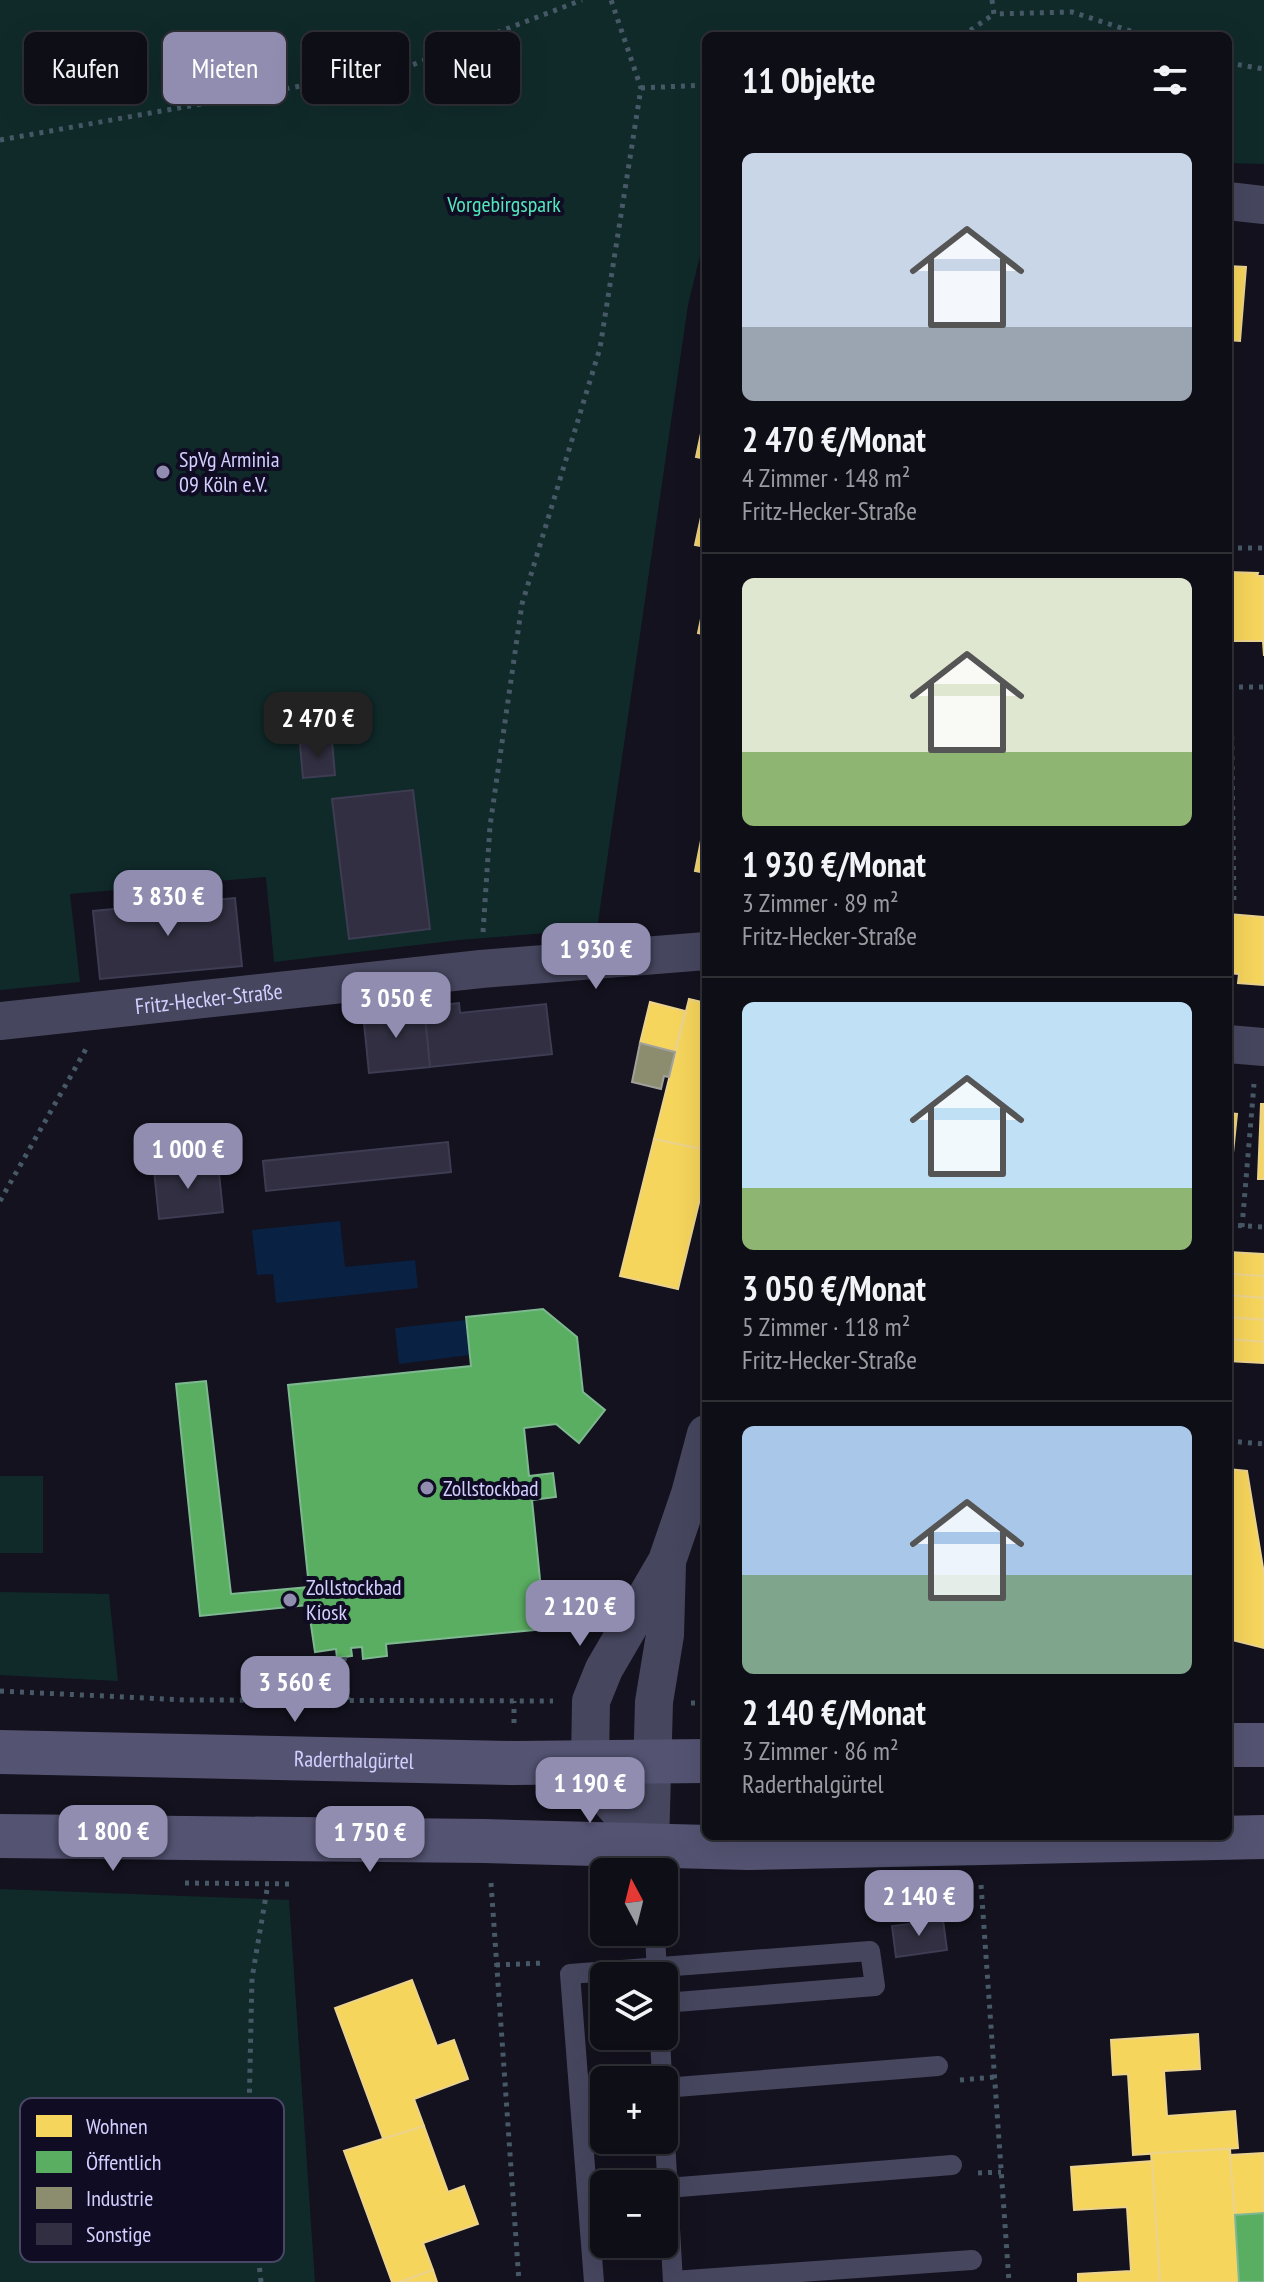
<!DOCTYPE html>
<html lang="de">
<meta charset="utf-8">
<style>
:root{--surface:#0e0e16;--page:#17171f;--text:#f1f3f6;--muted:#9b9ca1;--line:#2e2e35;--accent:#908db0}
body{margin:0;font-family:"PT Sans Narrow",sans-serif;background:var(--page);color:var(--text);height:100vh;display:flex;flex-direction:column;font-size:30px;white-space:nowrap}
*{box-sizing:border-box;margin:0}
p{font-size:26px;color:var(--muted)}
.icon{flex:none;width:44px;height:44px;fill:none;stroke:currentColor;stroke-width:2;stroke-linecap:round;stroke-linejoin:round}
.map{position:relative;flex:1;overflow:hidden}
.side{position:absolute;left:702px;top:32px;width:530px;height:1808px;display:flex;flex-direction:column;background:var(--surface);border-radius:12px;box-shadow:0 8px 32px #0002,0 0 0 2px var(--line)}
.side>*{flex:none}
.hud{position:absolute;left:24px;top:32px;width:558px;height:72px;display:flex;gap:16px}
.needle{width:52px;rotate:353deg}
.fabs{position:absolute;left:590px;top:1858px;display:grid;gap:16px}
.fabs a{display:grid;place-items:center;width:88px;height:88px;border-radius:12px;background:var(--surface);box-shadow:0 8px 32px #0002,0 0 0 2px var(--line);font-size:40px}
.price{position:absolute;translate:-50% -68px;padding:0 18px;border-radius:16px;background:var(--accent);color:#fff;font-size:26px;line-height:52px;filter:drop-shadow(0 2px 4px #0008)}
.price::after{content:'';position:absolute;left:50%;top:48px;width:24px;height:18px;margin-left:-12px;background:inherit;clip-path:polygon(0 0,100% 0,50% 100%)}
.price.selected{background:#222;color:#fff}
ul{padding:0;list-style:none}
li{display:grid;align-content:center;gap:16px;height:424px;padding:0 40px}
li+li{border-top:2px solid var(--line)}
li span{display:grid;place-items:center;height:248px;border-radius:12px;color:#555}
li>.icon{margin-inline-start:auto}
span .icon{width:144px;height:144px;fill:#fffc;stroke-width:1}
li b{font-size:34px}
h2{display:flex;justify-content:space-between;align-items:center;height:96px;padding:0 40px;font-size:34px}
.tag{padding:0 28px;border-radius:12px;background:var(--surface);box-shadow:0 8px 32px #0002,0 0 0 2px var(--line);font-size:28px;line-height:72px}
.tag.selected{background:var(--accent);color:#fff}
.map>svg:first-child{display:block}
.green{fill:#102a2a}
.water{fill:#092143}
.homes{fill:#f6d55c;stroke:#ecd38d;stroke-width:2}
.public{fill:#5aae61;stroke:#7eb890;stroke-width:2}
.industry{fill:#8c8c6e;stroke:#a1a09a;stroke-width:2}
.building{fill:#312f41;stroke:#3e3c53;stroke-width:2}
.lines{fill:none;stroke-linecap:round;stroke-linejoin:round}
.path{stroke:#475967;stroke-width:5;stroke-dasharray:4 6;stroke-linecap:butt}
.lane{stroke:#46465f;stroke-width:20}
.street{stroke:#46465f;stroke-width:38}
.secondary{stroke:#545372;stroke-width:44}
.poi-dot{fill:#908db0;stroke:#0f0c24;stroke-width:3}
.labels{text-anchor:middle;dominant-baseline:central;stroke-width:8;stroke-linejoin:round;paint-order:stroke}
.park-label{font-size:22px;fill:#53e7bc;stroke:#0f0c24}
.poi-label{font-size:22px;fill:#d3cfff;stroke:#0f0c24;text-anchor:start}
.street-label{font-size:22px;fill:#d3cfff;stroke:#0f0c24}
.key{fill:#0f0c24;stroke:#4a4666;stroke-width:2}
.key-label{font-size:22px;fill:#d3cfff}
</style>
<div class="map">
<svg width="1264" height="2282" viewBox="0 0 1264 2282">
<rect width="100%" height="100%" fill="#13121e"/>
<g class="green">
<polygon points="0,0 1264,0 1264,164 1228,163 1228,36 706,36 706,232 688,305 597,929 459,940 274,962 266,877 70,894 80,982 0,990"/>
<rect x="0" y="1476" width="43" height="77"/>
<polygon points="0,1592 109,1594 118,1681 0,1675"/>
<polygon points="0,1889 289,1900 315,2282 0,2282"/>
</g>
<g class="water">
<polygon points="340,1221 345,1267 415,1260 418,1288 276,1303 273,1274 257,1275 252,1230"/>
<polygon points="466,1320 470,1355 399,1364 395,1328"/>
</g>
<g class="homes">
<polygon points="1228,266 1246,267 1240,341 1228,340"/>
<polygon points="706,410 706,459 696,457"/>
<polygon points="706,494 706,547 695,545"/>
<polygon points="1228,572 1258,573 1257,576 1264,576 1264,656 1263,641 1228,641"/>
<polygon points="706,595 706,635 698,633"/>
<polygon points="706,815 706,873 695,871"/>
<polygon points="1228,914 1264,917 1264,985 1238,983 1239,974 1228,973"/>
<polygon points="689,999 706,1003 706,1150 654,1139"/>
<polygon points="650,1002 685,1011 675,1052 640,1043"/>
<polygon points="1261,1104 1264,1104 1264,1179 1258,1179"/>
<polygon points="1228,1113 1237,1114 1229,1192 1228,1192"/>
<polygon points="654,1139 706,1150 706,1174 678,1289 620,1276"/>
<polygon points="1228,1252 1264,1254 1264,1276 1228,1274"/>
<polygon points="1228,1274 1264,1276 1264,1298 1228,1295"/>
<polygon points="1228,1295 1264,1298 1264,1320 1228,1317"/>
<polygon points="1228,1317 1264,1320 1264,1342 1228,1339"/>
<polygon points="1228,1339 1264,1342 1264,1363 1228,1361"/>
<polygon points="1228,1469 1247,1471 1264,1574 1264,1648 1228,1639"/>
<polygon points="412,1980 437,2046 454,2040 468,2079 414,2099 424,2126 384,2141 335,2008"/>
<polygon points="1198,2034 1200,2069 1164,2071 1167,2116 1235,2111 1238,2148 1133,2155 1128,2074 1113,2075 1111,2040"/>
<polygon points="424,2126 448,2192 464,2186 478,2224 423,2243 433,2270 400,2282 392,2282 344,2151"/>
<polygon points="1230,2149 1239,2282 1160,2282 1151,2153"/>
<polygon points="1264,2153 1264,2213 1235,2215 1230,2155"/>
<polygon points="1152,2161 1160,2282 1078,2282 1078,2274 1131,2271 1127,2207 1074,2210 1071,2167"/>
<polygon points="433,2270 437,2282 400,2282"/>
</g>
<g class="public">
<polygon points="543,1309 577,1337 583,1392 605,1410 579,1443 556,1424 524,1428 529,1476 553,1473 556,1497 532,1500 545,1629 386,1644 387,1656 363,1659 362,1647 351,1648 352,1656 337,1658 336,1649 315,1652 308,1605 200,1616 176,1384 206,1381 231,1594 309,1587 288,1385 471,1366 466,1317"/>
<polygon points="1264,2213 1264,2282 1239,2282 1235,2215"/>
</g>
<polygon class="industry" points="640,1043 675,1052 669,1077 664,1076 661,1089 632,1082"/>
<g class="building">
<polygon points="332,741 335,775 303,778 300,744"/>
<polygon points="413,790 430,929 349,939 332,799"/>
<polygon points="235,898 242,966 100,979 93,911"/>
<polygon points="459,1003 460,1013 546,1004 552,1054 430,1067 424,1007"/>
<polygon points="424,1007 430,1067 369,1073 363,1013"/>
<polygon points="448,1142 451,1172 266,1191 263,1161"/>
<polygon points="218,1163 223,1212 159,1219 154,1170"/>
<polygon points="943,1920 947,1950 896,1957 892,1926"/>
</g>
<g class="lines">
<g class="path">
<polyline points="992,0 994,14 1072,12 1146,36"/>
<polyline points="962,36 994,14"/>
<polyline points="1228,63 1264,69"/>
<polyline points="641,88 706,85"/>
<polyline points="0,140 407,67 582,0"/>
<polyline points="1228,548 1264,548"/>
<polyline points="1229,687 1264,687"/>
<polyline points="1228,903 1234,904 1231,687"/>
<polyline points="483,932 490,826 522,604 600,348 641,88 611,0"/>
<polyline points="0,1201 86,1049"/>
<polyline points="1228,1225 1264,1227"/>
<polyline points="1242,1227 1254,1084"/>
<polyline points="1228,1441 1264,1444"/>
<polyline points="344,1657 348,1700"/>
<polyline points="0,1691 185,1700 553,1701"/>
<polyline points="303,1701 302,1672 345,1668"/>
<polyline points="691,1703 706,1703"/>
<polyline points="514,1723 514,1701"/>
<polyline points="185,1883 295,1884"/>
<polyline points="491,1883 519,2282"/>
<polyline points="981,1885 1009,2282"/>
<polyline points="496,1965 543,1963"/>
<polyline points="960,2080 995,2077"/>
<polyline points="978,2173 1001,2172"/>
<polyline points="261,2282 248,2159 252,1978 268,1884"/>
</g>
<g class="lane">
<polyline points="655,1932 657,1976"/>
<polyline points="660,2036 662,2080"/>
<polyline points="664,2088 938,2066"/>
<polyline points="664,2122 673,2282"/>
<polyline points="667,2188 952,2165"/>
<polyline points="673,2281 972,2260"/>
<polyline points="594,2282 570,1974 870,1951 875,1986 664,2003"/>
</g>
<g class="street">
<polyline points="1228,201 1264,205"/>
<path id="s1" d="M0 1021 481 969 706 951"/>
<polyline points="1228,1044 1264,1047"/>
<polyline points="650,1845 613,1804 590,1762 591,1701 604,1669 667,1561 690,1494 706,1434"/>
<polyline points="650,1845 654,1702 665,1635 667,1564"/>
</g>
<g class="secondary">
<polyline points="1228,1745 1264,1745"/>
<path id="s2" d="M0 1752 514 1763 706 1761"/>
<polyline points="0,1836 484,1841 748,1848 1264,1837"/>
</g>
</g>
<g class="poi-dot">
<circle cx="163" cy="472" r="8"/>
<circle cx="427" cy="1488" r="8"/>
<circle cx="290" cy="1600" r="8"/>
</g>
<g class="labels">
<g class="park-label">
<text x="504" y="204">Vorgebirgspark</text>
</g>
<g class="poi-label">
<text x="179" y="459">SpVg Arminia<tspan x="179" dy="25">09 Köln e.V.</tspan></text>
<text x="443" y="1488">Zollstockbad</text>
<text x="306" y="1587">Zollstockbad<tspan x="306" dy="25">Kiosk</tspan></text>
</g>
<g class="street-label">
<text stroke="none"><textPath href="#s1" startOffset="210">Fritz-Hecker-Straße</textPath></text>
<text stroke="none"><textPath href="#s2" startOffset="354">Raderthalgürtel</textPath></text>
</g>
</g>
<rect x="20" y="2098" width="264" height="164" rx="12" class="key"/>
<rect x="36" y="2115" width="36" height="22" fill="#f6d55c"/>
<rect x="36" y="2151" width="36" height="22" fill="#5aae61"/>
<rect x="36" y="2187" width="36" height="22" fill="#8c8c6e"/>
<rect x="36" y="2223" width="36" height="22" fill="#312f41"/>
<g class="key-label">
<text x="86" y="2134">Wohnen</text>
<text x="86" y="2170">Öffentlich</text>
<text x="86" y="2206">Industrie</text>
<text x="86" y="2242">Sonstige</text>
</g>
</svg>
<div class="fabs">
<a><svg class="needle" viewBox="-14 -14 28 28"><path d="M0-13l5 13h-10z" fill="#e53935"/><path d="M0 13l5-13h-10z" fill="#9b9ca1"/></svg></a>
<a><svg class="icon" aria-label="layers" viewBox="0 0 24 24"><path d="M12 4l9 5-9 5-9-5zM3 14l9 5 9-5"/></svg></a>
<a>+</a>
<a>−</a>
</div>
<b class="price selected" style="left:318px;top:760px">2 470 €</b>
<b class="price" style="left:168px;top:938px">3 830 €</b>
<b class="price" style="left:596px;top:991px">1 930 €</b>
<b class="price" style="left:396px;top:1040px">3 050 €</b>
<b class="price" style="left:188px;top:1191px">1 000 €</b>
<b class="price" style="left:580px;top:1648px">2 120 €</b>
<b class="price" style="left:295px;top:1724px">3 560 €</b>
<b class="price" style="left:590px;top:1825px">1 190 €</b>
<b class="price" style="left:113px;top:1873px">1 800 €</b>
<b class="price" style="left:370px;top:1874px">1 750 €</b>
<b class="price" style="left:919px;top:1938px">2 140 €</b>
<div class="hud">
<a class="tag">Kaufen</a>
<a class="tag selected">Mieten</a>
<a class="tag">Filter</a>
<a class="tag">Neu</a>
</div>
<section class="side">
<h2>11 Objekte<svg class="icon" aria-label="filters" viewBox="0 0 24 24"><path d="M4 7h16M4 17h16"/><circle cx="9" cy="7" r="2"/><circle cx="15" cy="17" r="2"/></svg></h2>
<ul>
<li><span style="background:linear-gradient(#c9d6e8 70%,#9aa5b1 0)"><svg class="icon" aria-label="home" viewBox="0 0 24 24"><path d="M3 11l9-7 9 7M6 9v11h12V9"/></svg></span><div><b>2 470 €/Monat</b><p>4 Zimmer · 148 m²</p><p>Fritz-Hecker-Straße</p></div></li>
<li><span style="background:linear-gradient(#dfe7d0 70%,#8fb573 0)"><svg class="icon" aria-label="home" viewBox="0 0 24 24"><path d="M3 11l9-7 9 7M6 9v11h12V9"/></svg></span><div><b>1 930 €/Monat</b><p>3 Zimmer · 89 m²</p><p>Fritz-Hecker-Straße</p></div></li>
<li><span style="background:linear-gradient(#bfe0f5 75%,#8fb573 0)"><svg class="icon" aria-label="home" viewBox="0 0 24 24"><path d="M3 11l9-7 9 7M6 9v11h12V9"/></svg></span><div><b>3 050 €/Monat</b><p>5 Zimmer · 118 m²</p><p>Fritz-Hecker-Straße</p></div></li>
<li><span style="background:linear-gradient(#a9c7e8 60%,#7fa58c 0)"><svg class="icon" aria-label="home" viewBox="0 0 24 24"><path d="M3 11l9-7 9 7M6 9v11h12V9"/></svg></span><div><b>2 140 €/Monat</b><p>3 Zimmer · 86 m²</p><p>Raderthalgürtel</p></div></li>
</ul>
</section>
</div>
